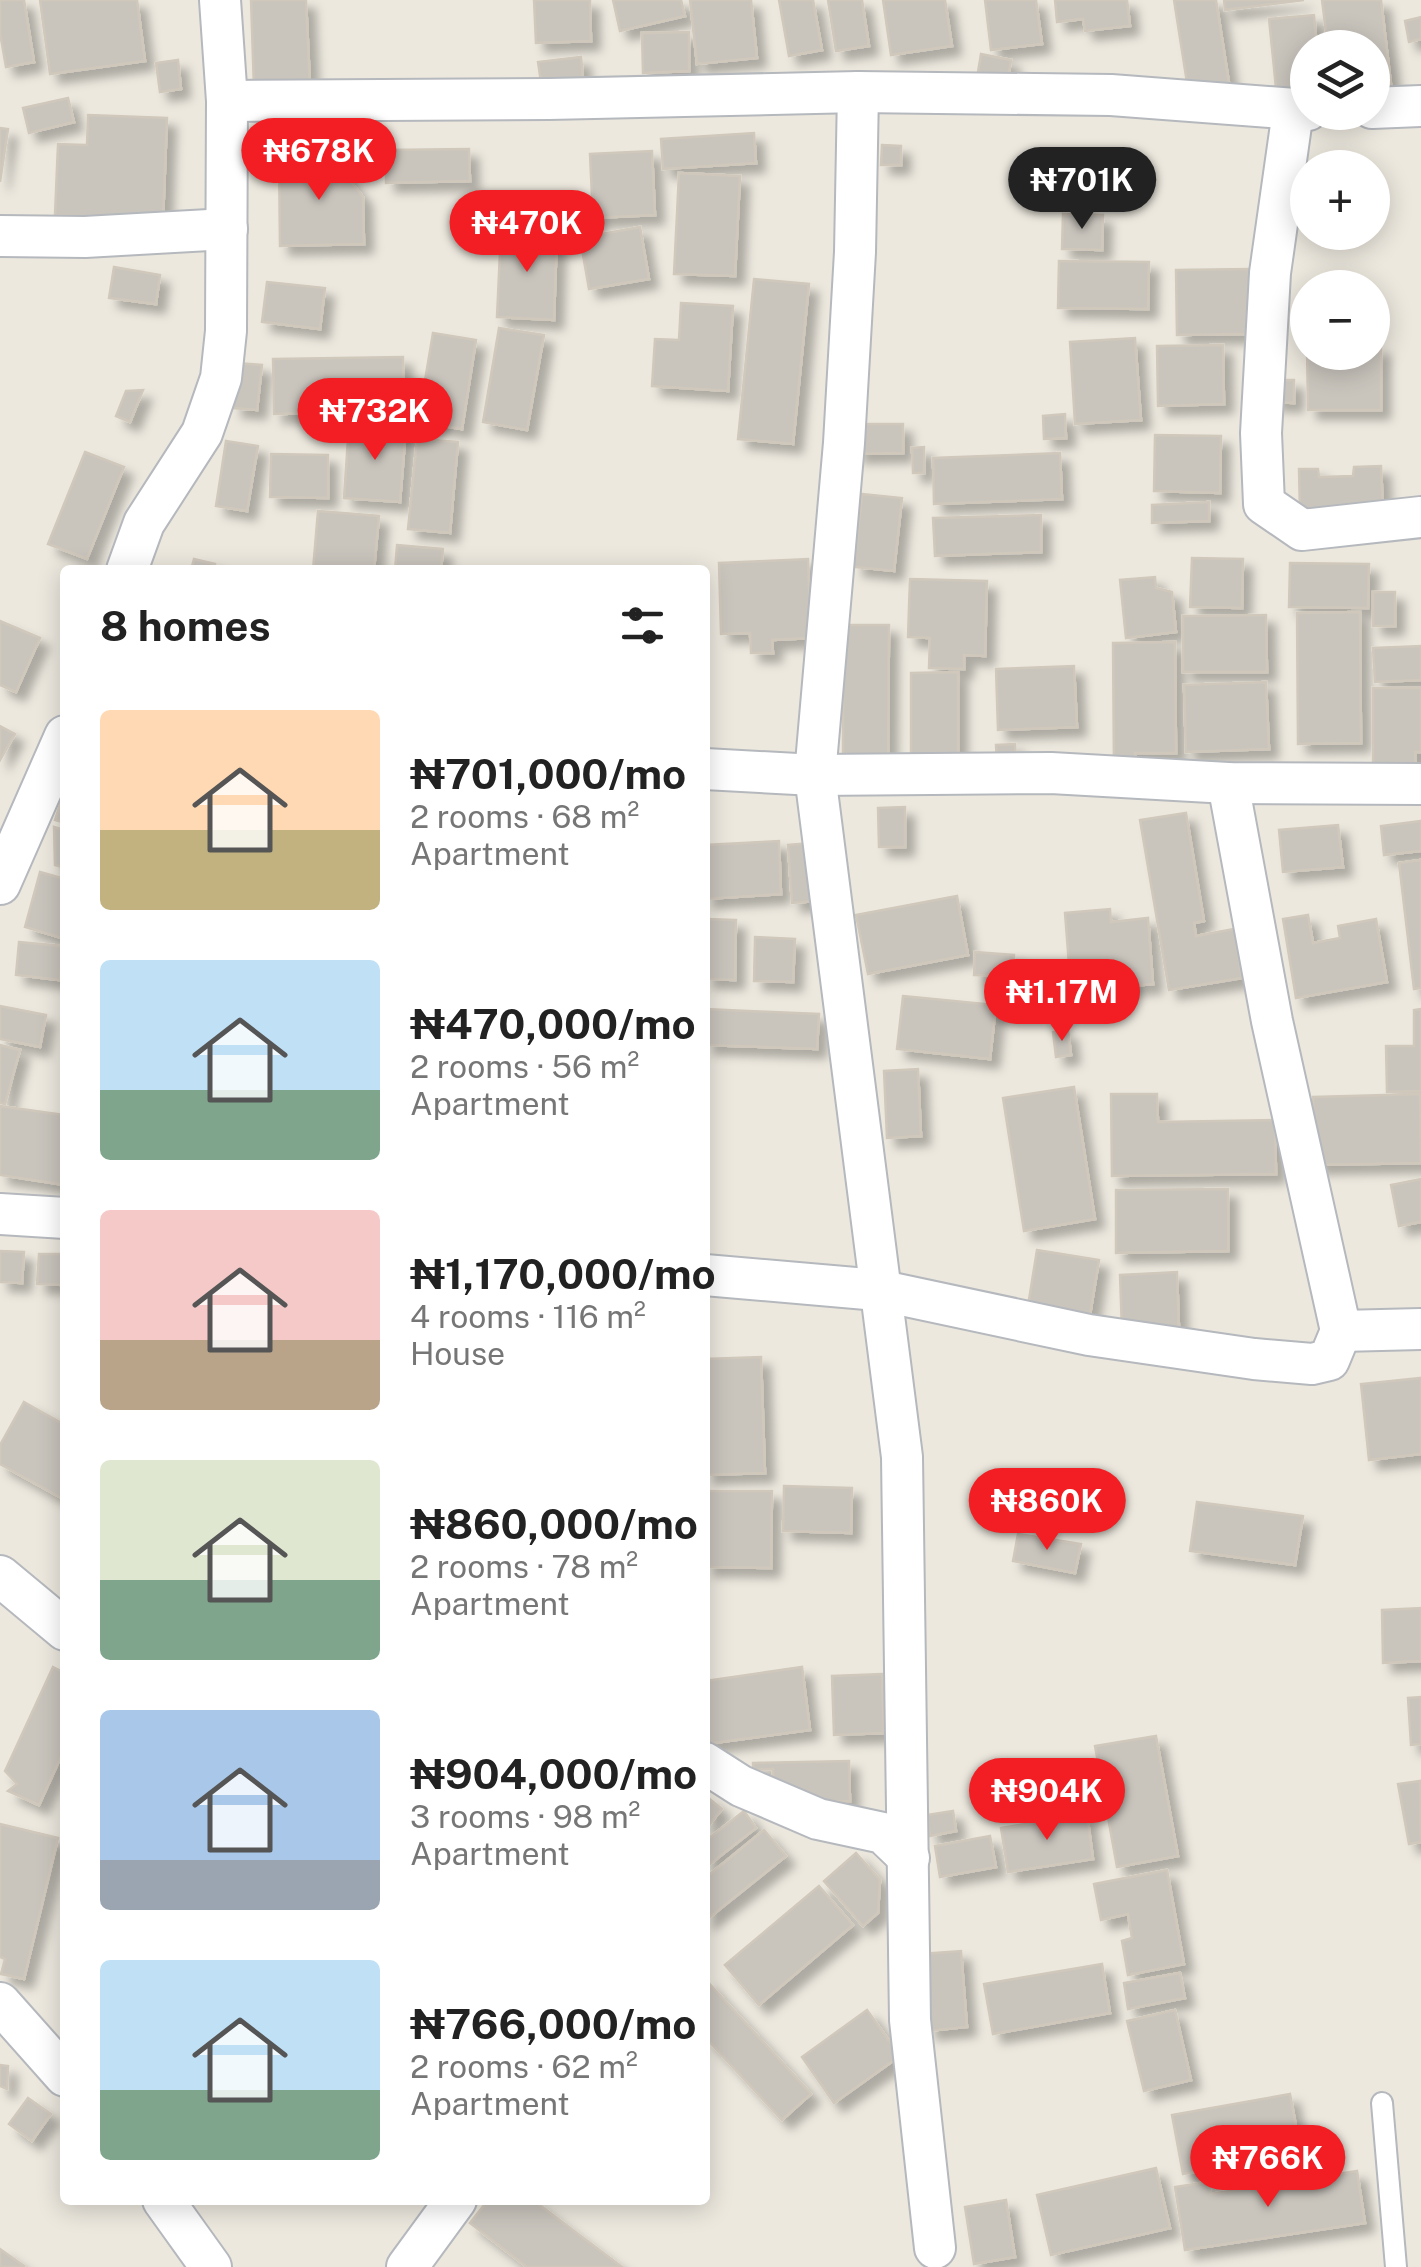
<!DOCTYPE html>
<meta charset="utf-8">
<style>
:root{--surface:#fff;--page:#f6f6f6;--text:#222;--muted:#767676;--accent:#f21e23}
body{margin:0;font-family:"Public Sans",sans-serif;background:var(--page);color:var(--text);height:100vh;display:flex;flex-direction:column;font-size:38px;white-space:nowrap}
*{box-sizing:border-box;margin:0}
p{font-size:32px;color:var(--muted)}
.icon{flex:none;width:55px;height:55px;fill:none;stroke:currentColor;stroke-width:2;stroke-linecap:round;stroke-linejoin:round}
.map{position:relative;flex:1;overflow:hidden}
.side{position:absolute;left:60px;top:565px;width:650px;height:1640px;display:flex;flex-direction:column;background:var(--surface);border-radius:10px;box-shadow:0 5px 25px #0003}
.side>*{flex:none}
.controls{position:absolute;left:1290px;top:30px;display:grid;gap:20px}
.controls a{display:grid;place-items:center;width:100px;height:100px;border-radius:50%;background:var(--surface);box-shadow:0 5px 25px #0003;font-size:50px}
.price{position:absolute;translate:-50% -85px;padding:0 22px;border-radius:35px;background:var(--accent);color:#fff;font-size:32px;line-height:65px;filter:drop-shadow(0 2px 5px #0008)}
.price::after{content:'';position:absolute;left:50%;top:60px;width:30px;height:22px;margin-left:-15px;background:inherit;clip-path:polygon(0 0,100% 0,50% 100%)}
.price.on{background:#222;color:#fff}
ul{padding:0;list-style:none}
li{display:flex;align-items:center;gap:30px;height:250px;padding:0 40px}
li span{display:grid;place-items:center;flex:none;width:280px;height:200px;border-radius:10px;color:#555}
li>.icon{margin-inline-start:auto}
span .icon{width:120px;height:120px;fill:#fffc;stroke-width:1}
li b{font-size:42px}
h2{display:flex;justify-content:space-between;align-items:center;height:120px;padding:0 40px;font-size:42px}
.map>svg:first-child{display:block}
.building{fill:#c9c5bd;stroke:#d1c8bc;stroke-width:2.5;filter:url(#shadow)}
.lines{fill:none;stroke-linecap:round;stroke-linejoin:round}
.lane-casing{stroke:#b5b8bd;stroke-width:24}
.street-casing{stroke:#b5b8bd;stroke-width:44}
.lane{stroke:#fff;stroke-width:20}
.street{stroke:#fff;stroke-width:40}
</style>
<div class="map">
<svg width="1421" height="2267" viewBox="0 0 1421 2267">
<defs>
<filter id="shadow"><feDropShadow dx="9" dy="9" stdDeviation="5" flood-color="#0004"/></filter>
</defs>
<rect width="100%" height="100%" fill="#ece8de"/>
<g class="building">
<polygon points="0,0 24,0 34,62 6,67 0,33"/>
<polygon points="40,0 137,0 145,61 50,74"/>
<polygon points="251,0 306,0 310,86 254,89"/>
<polygon points="534,0 590,0 591,41 536,43"/>
<polygon points="613,0 681,0 685,16 620,31"/>
<polygon points="690,0 751,0 757,58 697,64"/>
<polygon points="779,0 813,0 822,50 789,56"/>
<polygon points="828,0 862,0 869,46 836,51"/>
<polygon points="883,0 945,0 952,46 891,55"/>
<polygon points="985,0 1036,0 1042,44 991,50"/>
<polygon points="1055,0 1127,0 1130,26 1085,31 1083,19 1057,22"/>
<polygon points="1174,0 1216,0 1229,83 1188,89"/>
<polygon points="1224,0 1304,0 1225,10"/>
<polygon points="1322,0 1381,0 1392,93 1372,95 1372,48 1328,48"/>
<polygon points="1314,15 1317,48 1308,48 1308,95 1277,98 1269,19"/>
<polygon points="1421,17 1421,39 1409,42 1405,21"/>
<polygon points="689,32 689,71 643,73 642,33"/>
<polygon points="981,54 1011,60 1008,78 978,72"/>
<polygon points="581,57 583,78 541,82 538,62"/>
<polygon points="178,60 181,89 160,92 156,63"/>
<polygon points="68,98 74,122 29,133 23,108"/>
<polygon points="88,115 167,118 163,220 55,215 58,144 87,145"/>
<polygon points="0,128 8,129 0,182"/>
<polygon points="754,133 756,163 663,169 661,139"/>
<polygon points="882,145 901,146 901,165 881,165"/>
<polygon points="469,149 470,181 386,183 386,150"/>
<polygon points="652,151 655,215 593,218 590,154"/>
<polygon points="344,155 344,173 363,197 364,244 280,246 279,156"/>
<polygon points="679,173 740,176 735,276 674,274"/>
<polygon points="1063,214 1103,215 1102,250 1062,249"/>
<polygon points="640,227 649,279 589,289 580,238"/>
<polygon points="501,230 557,232 554,320 497,317"/>
<polygon points="1059,261 1149,262 1148,309 1058,308"/>
<polygon points="114,267 160,275 156,304 109,298"/>
<polygon points="1249,269 1249,334 1177,335 1176,270"/>
<polygon points="754,279 809,284 793,444 738,439"/>
<polygon points="267,282 325,288 320,329 262,322"/>
<polygon points="681,303 733,306 728,391 652,386 655,339 679,340"/>
<polygon points="499,328 544,335 527,430 483,422"/>
<polygon points="433,333 476,340 462,429 418,422"/>
<polygon points="1135,338 1141,420 1075,424 1070,342"/>
<polygon points="1223,345 1224,404 1158,406 1157,346"/>
<polygon points="1307,346 1308,352 1372,352 1372,346 1381,346 1381,410 1308,410"/>
<polygon points="403,357 404,412 274,414 273,359"/>
<polygon points="237,363 262,365 257,410 233,408"/>
<polygon points="1272,380 1294,380 1294,403 1272,402"/>
<polygon points="143,390 130,422 116,416 126,391"/>
<polygon points="1065,414 1066,438 1044,439 1043,416"/>
<polygon points="349,424 406,428 400,502 344,498"/>
<polygon points="855,424 903,424 903,453 855,454"/>
<polygon points="1155,435 1221,436 1220,493 1154,491"/>
<polygon points="417,439 458,442 450,533 408,529"/>
<polygon points="226,441 258,446 247,511 216,506"/>
<polygon points="924,447 924,473 913,473 912,448"/>
<polygon points="85,452 124,467 87,559 48,544"/>
<polygon points="1060,453 1062,499 934,504 933,458"/>
<polygon points="271,454 328,455 328,498 270,497"/>
<polygon points="1381,466 1383,510 1300,512 1299,469 1318,469 1319,477 1353,476 1354,467"/>
<polygon points="862,494 902,498 894,571 854,567"/>
<polygon points="1209,502 1209,521 1152,523 1152,505"/>
<polygon points="318,511 379,516 374,570 313,570"/>
<polygon points="1041,515 1041,552 935,556 933,518"/>
<polygon points="397,545 443,549 441,570 395,570"/>
<polygon points="1192,558 1243,559 1242,608 1190,607"/>
<polygon points="194,559 215,564 213,570 191,570"/>
<polygon points="808,559 811,638 772,640 773,653 751,653 750,633 721,634 719,563"/>
<polygon points="1290,563 1369,564 1368,608 1289,607"/>
<polygon points="1155,577 1156,588 1172,592 1176,632 1126,638 1120,580"/>
<polygon points="910,579 987,581 985,656 964,655 964,669 929,668 930,638 908,637"/>
<rect x="1373" y="592" width="22" height="34"/>
<polygon points="1360,612 1361,743 1298,744 1297,613"/>
<polygon points="1266,615 1267,672 1183,672 1183,616"/>
<polygon points="0,621 40,638 16,692 0,685"/>
<polygon points="843,625 889,625 888,760 843,759"/>
<polygon points="1175,642 1176,753 1135,753 1136,770 1114,770 1113,643"/>
<polygon points="1421,646 1421,680 1375,682 1373,648"/>
<polygon points="1074,666 1077,727 998,730 996,669"/>
<polygon points="958,672 958,755 911,755 911,673"/>
<polygon points="1266,682 1269,749 1186,752 1184,685"/>
<polygon points="1373,688 1421,688 1421,752 1415,752 1416,773 1373,773"/>
<polygon points="0,726 15,734 0,760"/>
<polygon points="1015,744 1016,764 997,765 996,745"/>
<polygon points="65,789 65,823 55,820"/>
<polygon points="905,807 905,847 879,847 878,808"/>
<polygon points="1186,813 1204,921 1194,923 1196,936 1234,929 1242,978 1169,990 1140,820"/>
<polygon points="1421,821 1421,851 1384,855 1381,826"/>
<polygon points="1338,825 1343,867 1283,872 1279,830"/>
<polygon points="54,827 65,830 65,868 55,865"/>
<polygon points="779,841 781,894 705,899 705,845"/>
<polygon points="811,843 815,901 792,903 788,845"/>
<polygon points="1421,860 1421,988 1414,989 1399,863"/>
<polygon points="40,872 65,879 65,939 25,927"/>
<polygon points="957,896 968,955 868,974 856,915"/>
<polygon points="1110,909 1111,922 1148,918 1153,984 1071,991 1065,913"/>
<polygon points="1308,915 1313,943 1340,938 1338,926 1376,919 1387,982 1296,998 1283,919"/>
<polygon points="705,919 736,920 735,980 705,979"/>
<polygon points="755,937 795,939 793,982 754,981"/>
<polygon points="19,942 63,946 60,980 16,975"/>
<polygon points="975,952 1014,955 1013,977 974,975"/>
<polygon points="1030,963 1066,965 1065,985 1028,982"/>
<polygon points="903,996 996,1005 990,1059 897,1049"/>
<polygon points="0,1006 46,1015 40,1047 0,1039"/>
<polygon points="705,1009 819,1014 817,1049 705,1045"/>
<polygon points="1421,1009 1421,1091 1387,1092 1386,1046 1414,1046 1414,1010"/>
<polygon points="1068,1030 1071,1055 1056,1057 1053,1032"/>
<polygon points="0,1045 20,1050 5,1104 0,1103"/>
<polygon points="918,1069 921,1136 887,1138 884,1071"/>
<polygon points="1074,1087 1095,1219 1024,1231 1003,1098"/>
<polygon points="1111,1094 1157,1094 1158,1122 1275,1120 1276,1174 1112,1176"/>
<polygon points="1420,1094 1421,1163 1314,1165 1313,1097"/>
<polygon points="0,1106 65,1115 65,1185 0,1175"/>
<polygon points="1421,1179 1421,1222 1399,1226 1391,1185"/>
<polygon points="1228,1189 1228,1251 1116,1253 1116,1190"/>
<polygon points="1037,1250 1099,1260 1090,1315 1028,1306"/>
<polygon points="0,1251 24,1252 22,1283 0,1282"/>
<polygon points="39,1254 65,1254 65,1285 37,1284"/>
<polygon points="1177,1272 1179,1329 1122,1330 1120,1275"/>
<polygon points="761,1357 765,1473 705,1475 705,1359"/>
<polygon points="1421,1378 1421,1454 1369,1460 1361,1384"/>
<polygon points="24,1402 65,1425 65,1500 0,1464 0,1445"/>
<polygon points="784,1486 852,1488 851,1533 783,1531"/>
<polygon points="705,1491 772,1491 771,1568 705,1567"/>
<polygon points="1197,1502 1303,1516 1295,1565 1190,1551"/>
<polygon points="1018,1534 1081,1544 1075,1573 1013,1561"/>
<polygon points="1421,1608 1421,1661 1383,1663 1382,1610"/>
<polygon points="53,1667 65,1673 65,1748 39,1805 8,1791 17,1784 5,1771"/>
<polygon points="802,1667 810,1730 706,1744 705,1681"/>
<polygon points="882,1674 884,1733 834,1735 832,1676"/>
<polygon points="1421,1697 1421,1744 1411,1745 1408,1698"/>
<polygon points="1156,1736 1178,1856 1117,1867 1095,1746"/>
<polygon points="849,1761 850,1801 801,1802 773,1794 773,1769 753,1770 753,1763"/>
<polygon points="1420,1781 1421,1842 1409,1844 1398,1784"/>
<polygon points="707,1797 722,1809 705,1830 705,1799"/>
<polygon points="744,1811 756,1828 705,1868 705,1841"/>
<polygon points="953,1811 956,1831 930,1836 927,1815"/>
<polygon points="1087,1814 1093,1859 1008,1872 1001,1828"/>
<polygon points="0,1824 58,1838 24,1979 1,1974 5,1959 0,1957"/>
<polygon points="764,1830 786,1856 705,1921 705,1878"/>
<polygon points="990,1836 996,1867 940,1877 935,1846"/>
<polygon points="856,1853 880,1880 878,1913 863,1926 824,1881"/>
<polygon points="1167,1870 1184,1964 1128,1975 1122,1941 1132,1938 1128,1914 1101,1920 1094,1884"/>
<polygon points="819,1886 853,1925 759,2005 725,1965"/>
<polygon points="961,1951 967,2027 928,2031 921,1954"/>
<polygon points="1102,1964 1110,2013 993,2034 984,1984"/>
<polygon points="1180,1973 1185,1998 1128,2009 1124,1983"/>
<polygon points="705,1979 811,2094 782,2120 705,2037"/>
<polygon points="867,2010 900,2056 834,2103 802,2057"/>
<polygon points="1175,2010 1191,2080 1144,2091 1127,2021"/>
<polygon points="0,2065 8,2066 7,2089 0,2086"/>
<polygon points="1290,2094 1301,2153 1183,2174 1172,2115"/>
<polygon points="28,2098 51,2114 32,2141 9,2124"/>
<polygon points="1156,2168 1170,2228 1051,2255 1037,2195"/>
<polygon points="1357,2171 1365,2223 1185,2250 1175,2187 1208,2182 1211,2194"/>
<polygon points="488,2200 533,2200 622,2267 527,2267 470,2223"/>
<polygon points="1006,2200 1015,2257 974,2264 965,2207"/>
<polygon points="0,2249 24,2266 23,2267 0,2267"/>
</g>
<g class="lines">
<defs>
<polyline id="lane" points="1382,2103 1396,2267"/>
<g id="street">
<polyline points="858,92 855,252 844,443 815,775 902,1457 910,2020 935,2248"/>
<polyline points="227,101 549,99 858,92 1111,95 1308,110"/>
<polyline points="1372,108 1421,106"/>
<polyline points="1293,111 1270,273 1261,433 1264,504 1302,530 1421,517"/>
<polyline points="0,236 85,237 227,229"/>
<polyline points="127,570 144,523 202,433 221,378 226,331 227,101 220,0"/>
<polyline points="705,769 815,775 1051,773 1228,783 1421,784"/>
<polyline points="0,884 65,736"/>
<polyline points="0,1214 65,1218"/>
<polyline points="705,1275 878,1290 1089,1335 1254,1359 1312,1364 1329,1360 1341,1331 1272,1021 1228,783"/>
<polyline points="1341,1331 1421,1329"/>
<polyline points="0,1576 65,1630"/>
<polyline points="705,1763 741,1786 818,1819 883,1833 909,1858"/>
<polyline points="0,2003 65,2076"/>
<polyline points="163,2200 211,2267"/>
<polyline points="407,2267 456,2200"/>
</g>
</defs>
<use href="#lane" class="lane-casing"/>
<use href="#street" class="street-casing"/>
<use href="#lane" class="lane"/>
<use href="#street" class="street"/>
</g>
</svg>
<div class="controls">
<a><svg class="icon" aria-label="layers" viewBox="0 0 24 24"><path d="M12 4l9 5-9 5-9-5zM3 14l9 5 9-5"/></svg></a>
<a>+</a>
<a>−</a>
</div>
<b class="price" style="left:319px;top:203px">₦678K</b>
<b class="price on" style="left:1082px;top:232px">₦701K</b>
<b class="price" style="left:527px;top:275px">₦470K</b>
<b class="price" style="left:375px;top:463px">₦732K</b>
<b class="price" style="left:1062px;top:1044px">₦1.17M</b>
<b class="price" style="left:1047px;top:1553px">₦860K</b>
<b class="price" style="left:1047px;top:1843px">₦904K</b>
<b class="price" style="left:1268px;top:2210px">₦766K</b>
<section class="side">
<h2>8 homes<svg class="icon" aria-label="filters" viewBox="0 0 24 24"><path d="M4 7h16M4 17h16"/><circle cx="9" cy="7" r="2"/><circle cx="15" cy="17" r="2"/></svg></h2>
<ul>
<li><span style="background:linear-gradient(#ffd9b3 60%,#c2b280 0)"><svg class="icon" aria-label="home" viewBox="0 0 24 24"><path d="M3 11l9-7 9 7M6 9v11h12V9"/></svg></span><div><b>₦701,000/mo</b><p>2 rooms · 68 m²</p><p>Apartment</p></div></li>
<li><span style="background:linear-gradient(#bfe0f5 65%,#7fa58c 0)"><svg class="icon" aria-label="home" viewBox="0 0 24 24"><path d="M3 11l9-7 9 7M6 9v11h12V9"/></svg></span><div><b>₦470,000/mo</b><p>2 rooms · 56 m²</p><p>Apartment</p></div></li>
<li><span style="background:linear-gradient(#f6c9c9 65%,#b9a48a 0)"><svg class="icon" aria-label="home" viewBox="0 0 24 24"><path d="M3 11l9-7 9 7M6 9v11h12V9"/></svg></span><div><b>₦1,170,000/mo</b><p>4 rooms · 116 m²</p><p>House</p></div></li>
<li><span style="background:linear-gradient(#dfe7d0 60%,#7fa58c 0)"><svg class="icon" aria-label="home" viewBox="0 0 24 24"><path d="M3 11l9-7 9 7M6 9v11h12V9"/></svg></span><div><b>₦860,000/mo</b><p>2 rooms · 78 m²</p><p>Apartment</p></div></li>
<li><span style="background:linear-gradient(#a9c7e8 75%,#9aa5b1 0)"><svg class="icon" aria-label="home" viewBox="0 0 24 24"><path d="M3 11l9-7 9 7M6 9v11h12V9"/></svg></span><div><b>₦904,000/mo</b><p>3 rooms · 98 m²</p><p>Apartment</p></div></li>
<li><span style="background:linear-gradient(#bfe0f5 65%,#7fa58c 0)"><svg class="icon" aria-label="home" viewBox="0 0 24 24"><path d="M3 11l9-7 9 7M6 9v11h12V9"/></svg></span><div><b>₦766,000/mo</b><p>2 rooms · 62 m²</p><p>Apartment</p></div></li>
</ul>
</section>
</div>
